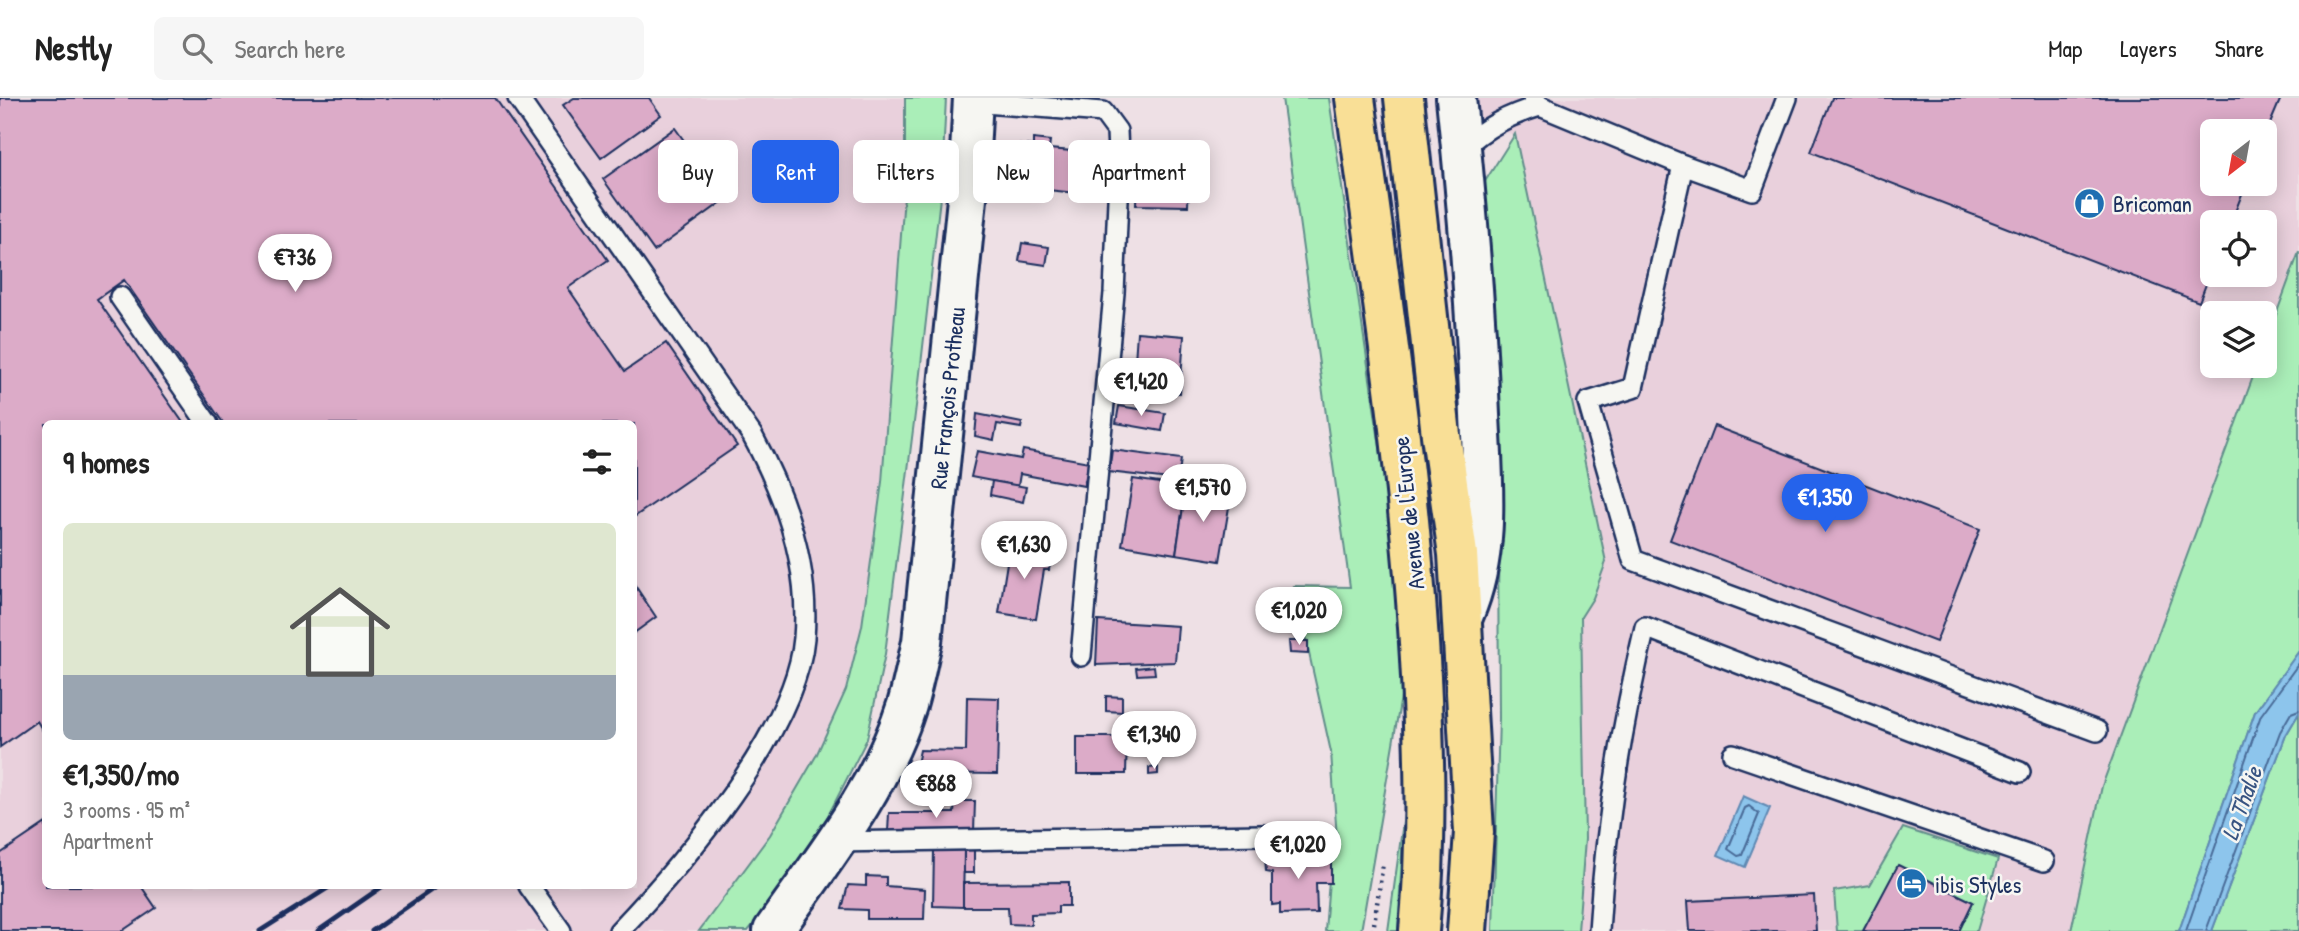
<!DOCTYPE html>
<meta charset="utf-8">
<style>
:root{--surface:#fff;--page:#f6f6f6;--text:#222;--muted:#767676;--line:#e0e0e0;--accent:#2563eb}
body{margin:0;font-family:"Patrick Hand",sans-serif;background:var(--page);color:var(--text);height:100vh;display:flex;flex-direction:column;font-size:26px;white-space:nowrap}
*{box-sizing:border-box;margin:0}
p{font-size:23px;color:var(--muted)}
.icon{flex:none;width:38px;height:38px;fill:none;stroke:currentColor;stroke-width:2;stroke-linecap:round;stroke-linejoin:round}
.map{position:relative;flex:1;overflow:hidden}
.side{position:absolute;left:42px;top:322px;width:595px;height:469px;display:flex;flex-direction:column;background:var(--surface);border-radius:10px;box-shadow:0 4px 18px #0003}
.side>*{flex:none}
.guide{position:absolute;left:658px;top:42px;width:665px;height:63px;display:flex;gap:14px}
.needle{width:46px;rotate:211deg}
.buttons{position:absolute;left:2200px;top:21px;display:grid;gap:14px}
.buttons a{display:grid;place-items:center;width:77px;height:77px;border-radius:10px;background:var(--surface);box-shadow:0 4px 18px #0003;font-size:35px}
.price{position:absolute;translate:-50% -60px;padding:0 16px;border-radius:24px;background:#fff;color:#222;font-size:23px;line-height:46px;filter:drop-shadow(0 2px 4px #0008)}
.price::after{content:'';position:absolute;left:50%;top:42px;width:21px;height:16px;margin-left:-10px;background:inherit;clip-path:polygon(0 0,100% 0,50% 100%)}
.price.current{background:var(--accent);color:#fff}
ul{padding:0;list-style:none}
li{display:grid;align-content:center;gap:14px;height:371px;padding:0 21px}
li span{display:grid;place-items:center;height:217px;border-radius:10px;color:#555}
li>.icon{margin-inline-start:auto}
span .icon{width:126px;height:126px;fill:#fffc;stroke-width:1}
li b{font-size:30px}
h2{display:flex;justify-content:space-between;align-items:center;height:84px;padding:0 21px;font-size:30px}
.tag{padding:0 24px;border-radius:10px;background:var(--surface);box-shadow:0 4px 18px #0003;font-size:24px;line-height:63px}
.tag.current{background:var(--accent);color:#fff}
header{display:flex;align-items:center;gap:42px;box-sizing:border-box;height:98px;padding:0 35px;background:var(--surface);border-bottom:2px solid var(--line)}
header strong{font-size:33px}
nav{display:flex;gap:38px;margin-inline-start:auto;font-size:24px}
.search{width:490px;height:63px;background:var(--page);display:flex;align-items:center;gap:18px;box-sizing:border-box;padding:0 24px;border-radius:10px;color:var(--muted);font-size:26px}
.map>svg:first-child{display:block}
.built{fill:#e9d0dc;fill-rule:evenodd}
.green{fill:#aaeeb8;stroke:#628e8b;stroke-width:2}
.water{fill:#8dc5ec;stroke:#5f89b3;stroke-width:2}
.lines{fill:none;stroke-linecap:round;stroke-linejoin:round}
.shore{stroke:#496b97;stroke-width:2}
.building{fill:#dcabc8;stroke:#1b2f5e;stroke-width:2}
.lane-casing{stroke:#1b2f5e;stroke-width:24}
.street-casing{stroke:#1b2f5e;stroke-width:44}
.secondary-casing{stroke:#1b2f5e;stroke-width:44}
.primary-casing{stroke:#1b2f5e;stroke-width:44}
.path{stroke:#1b2f5e;stroke-width:4.5;stroke-dasharray:2 5;stroke-linecap:butt}
.lane{stroke:#f6f6f2;stroke-width:19}
.street{stroke:#f6f6f2;stroke-width:38}
.secondary{stroke:#f6f6f2;stroke-width:38}
.primary{stroke:#f9df96;stroke-width:38}
.rail{stroke:#1b2f5e;stroke-width:5}
.labels{text-anchor:middle;dominant-baseline:central;stroke-width:5;stroke-linejoin:round;paint-order:stroke}
.poi-label{font-size:23px;fill:#1b2f5e;stroke:#f6f6f2;text-anchor:start}
.street-label{font-size:23px;fill:#1b2f5e;stroke:#f6f6f2}
.water-label{font-size:24px;font-style:italic;fill:#385482;stroke:#f6f6f2}
</style>
<header>
<strong>Nestly</strong>
<div class="search"><svg class="icon" aria-label="search" viewBox="0 0 24 24"><circle cx="10" cy="10" r="6"/><path d="M15 15l6 6"/></svg>Search here</div>
<nav><a>Map</a><a>Layers</a><a>Share</a></nav>
</header>
<div class="map">
<svg width="2299" height="833" viewBox="0 0 2299 833">
<rect width="100%" height="100%" fill="#eee0e5"/>
<filter id="ink" filterUnits="userSpaceOnUse"><feTurbulence type="fractalNoise" baseFrequency=".0143" numOctaves="2"/><feDisplacementMap in="SourceGraphic" scale="14" xChannelSelector="R" yChannelSelector="G"/><feConvolveMatrix kernelMatrix="1 2 1 2 8 2 1 2 1" color-interpolation-filters="sRGB"/></filter>
<g filter="url(#ink)">
<g class="built">
<path d="M0 0H909L910 51 882 384 862 528 846 592 816 658 770 737 699 833H0ZM46 326H634V788H46Z"/>
<path d="M1464 0H2299V154L2265 247 2264 215H2212V268H2257L2102 688 2071 833H1578L1585 741 1581 519 1593 500 1515 37 1467 22ZM2212 33H2264V86H2212ZM2212 124H2264V177H2212Z"/>
</g>
<g class="green">
<polygon points="905,0 946,0 942,82 919,284 885,556 867,641 828,718 758,821 748,833 699,833 770,737 816,658 846,592 862,528 882,384 905,85"/>
<polygon points="1282,0 1329,0 1390,418 1403,587 1361,833 1325,833 1331,757 1337,741 1331,654 1294,488 1350,489"/>
<polygon points="1515,36 1606,464 1593,500 1581,519 1585,741 1578,833 1493,833 1499,620 1498,434 1480,115 1484,85"/>
<polygon points="2299,154 2299,553 2255,614 2179,833 2071,833 2102,688 2257,268 2264,268 2265,247"/>
<polygon points="2299,615 2299,833 2212,833 2286,637"/>
<polygon points="1404,717 1398,833 1388,833"/>
<polygon points="1903,730 1998,761 1977,833 1959,833 1973,804 1898,768 1863,833 1837,833 1834,793 1870,787"/>
</g>
<g class="water">
<polygon points="2299,553 2299,615 2286,637 2212,833 2179,833 2255,614"/>
<polygon points="1743,698 1770,710 1745,769 1718,757"/>
</g>
<g class="lines">
<g class="shore">
<polygon points="1749,708 1759,716 1742,757 1738,758 1728,751 1745,710"/>
<polyline points="2186,833 2261,617 2299,565"/>
<polyline points="2206,833 2280,634 2291,615 2299,612"/>
</g>
</g>
<g class="building">
<polygon points="0,0 495,0 608,162 568,190 625,273 666,245 737,348 634,419 634,326 224,326 124,182 97,201 184,326 46,326 46,631 43,633 37,623 0,649"/>
<polygon points="574,0 649,0 661,17 601,60 563,7"/>
<polygon points="1832,0 2281,0 2264,40 2264,33 2212,33 2212,86 2246,86 2231,124 2212,124 2212,171 2199,204 1811,54"/>
<polygon points="675,30 726,101 654,153 603,81"/>
<polygon points="1033,41 1050,43 1049,51 1084,54 1076,95 1029,90 1031,73 998,70 1001,45 1033,48"/>
<polygon points="1150,53 1190,55 1188,108 1136,107 1137,76 1149,76"/>
<polygon points="1022,145 1049,149 1046,167 1019,163"/>
<polygon points="1137,234 1184,238 1180,295 1133,292"/>
<polygon points="1119,308 1165,315 1162,333 1116,325"/>
<polygon points="977,316 1022,325 1021,330 997,326 994,342 975,338"/>
<polygon points="1714,328 1980,431 1936,544 1670,442"/>
<polygon points="1023,352 1089,364 1084,388 1020,376 1018,388 971,379 977,353 1021,361"/>
<polygon points="1112,352 1181,361 1178,382 1109,374"/>
<polygon points="1133,381 1186,389 1176,456 1122,447"/>
<polygon points="992,383 1026,389 1023,404 990,397"/>
<polygon points="1186,389 1231,397 1220,463 1176,456"/>
<polygon points="1010,446 1052,452 1049,472 1044,472 1036,521 999,515"/>
<polygon points="634,486 656,519 634,535"/>
<polygon points="1098,523 1178,528 1175,564 1096,567"/>
<polygon points="1289,543 1308,543 1308,556 1290,555"/>
<polygon points="1154,568 1155,576 1137,577 1136,570"/>
<polygon points="1106,598 1122,599 1122,614 1106,613"/>
<polygon points="967,599 999,600 997,676 915,675 920,652 966,653"/>
<polygon points="1077,639 1127,639 1126,676 1077,676"/>
<polygon points="1158,669 1158,676 1149,677 1149,670"/>
<polygon points="955,703 975,703 974,734 888,734 889,715 954,715"/>
<polygon points="46,725 46,788 141,788 156,810 122,833 0,833 0,756"/>
<polygon points="974,751 974,775 964,775 964,752"/>
<polygon points="934,752 964,752 963,809 933,808"/>
<polygon points="1331,757 1331,785 1316,785 1317,815 1280,816 1280,806 1272,807 1272,775 1266,774 1265,758"/>
<polygon points="1898,767 1973,804 1959,833 1863,833"/>
<polygon points="866,778 886,779 886,788 925,791 924,821 867,821 867,812 842,811 848,787 866,788"/>
<polygon points="1069,784 1069,808 1058,808 1058,815 1031,816 1031,827 1009,826 1008,809 963,809 963,785"/>
<polygon points="1814,797 1816,833 1690,833 1688,803"/>
</g>
<g class="lines">
<defs>
<g id="lane">
<path d="M518 0 752 337C786 399 810 468 804 540 796 633 682 767 619 833"/>
<polyline points="1533,0 1540,8 1683,67 1633,290 1588,304 1633,462 2097,633"/>
<polyline points="972,4 1103,14 1117,33 1119,79 1114,195 1081,558"/>
<path d="M1462 51C1485 29 1509 17 1540 8"/>
<polyline points="1683,67 1752,92 1787,0"/>
<polyline points="120,199 208,326"/>
<polyline points="1733,656 2044,763"/>
<polyline points="835,744 1262,737"/>
<polyline points="529,788 561,833"/>
<path d="M1599 833C1605 730 1621 630 1645 529L2020 674"/>
</g>
<path id="street" d="M773 833C822 763 881 690 907 607 913 587 917 565 922 544L968 91 973 0"/>
<path id="secondary" d="M1456 0C1467 105 1476 212 1480 317 1483 384 1491 453 1464 516"/>
<g id="primary">
<path d="M1355 0C1381 193 1411 385 1421 579 1425 663 1427 749 1419 833"/>
<polyline points="1404,0 1441,337 1458,456 1474,734 1467,833"/>
</g>
</defs>
<use href="#lane" class="lane-casing"/>
<use href="#street" class="street-casing"/>
<use href="#secondary" class="secondary-casing"/>
<use href="#primary" class="primary-casing"/>
<polyline class="path" points="1373,833 1383,765"/>
<use href="#lane" class="lane"/>
<use href="#street" class="street"/>
<use href="#secondary" class="secondary"/>
<use href="#primary" class="primary"/>
<g class="rail">
<polyline points="260,833 331,788"/>
<polyline points="318,833 383,788"/>
<polyline points="372,833 437,788"/>
</g>
</g>
</g>
<defs>
<symbol id="shop-disc" viewBox="-11 -11 22 22"><circle r="9.5" fill="#1f6fb2" stroke="#f6f6f2"/><path d="M-5-2.5h2.3a2.7 3.5 0 0 1 5.4 0H5L5.5 6h-11ZM-1.5-2.5h3a1.5 2.3 0 0 0-3 0Z" fill="#fff"/></symbol>
<symbol id="hotel-disc" viewBox="-11 -11 22 22"><circle r="9.5" fill="#1f6fb2" stroke="#f6f6f2"/><path d="M-6-4.5h1.5V1H6V5H4.5V3h-9V5H-6ZM-4 0a1.8 1.8 0 1 1 3.6 0ZM.5 0V-2.5h3Q6-2.5 6 0Z" fill="#fff"/></symbol>
</defs>
<g fill-rule="evenodd">
<use href="#shop-disc" x="2072" y="88" width="35" height="35"/>
<use href="#hotel-disc" x="1894" y="768" width="35" height="35"/>
</g>
<g class="labels">
<g class="poi-label">
<text x="2113" y="105">Bricoman</text>
<text x="1935" y="786">ibis Styles</text>
</g>
<g class="street-label">
<text transform="translate(947 300) rotate(-84)">Rue François Protheau</text>
<text transform="translate(1408 415) rotate(-96)">Avenue de l'Europe</text>
</g>
<g class="water-label">
<text transform="translate(2241 705) rotate(-70)">La Thalie</text>
</g>
</g>
</svg>
<div class="buttons">
<a><svg class="needle" viewBox="-14 -14 28 28"><path d="M0-13l5 13h-10z" fill="#e53935"/><path d="M0 13l5-13h-10z" fill="#767676"/></svg></a>
<a><svg class="icon" aria-label="locate" viewBox="0 0 24 24"><circle cx="12" cy="12" r="6"/><path d="M12 2v4M12 18v4M2 12h4M18 12h4"/></svg></a>
<a><svg class="icon" aria-label="layers" viewBox="0 0 24 24"><path d="M12 4l9 5-9 5-9-5zM3 14l9 5 9-5"/></svg></a>
</div>
<b class="price" style="left:295px;top:196px">€736</b>
<b class="price" style="left:1141px;top:320px">€1,420</b>
<b class="price" style="left:1203px;top:426px">€1,570</b>
<b class="price current" style="left:1825px;top:436px">€1,350</b>
<b class="price" style="left:1024px;top:483px">€1,630</b>
<b class="price" style="left:1299px;top:549px">€1,020</b>
<b class="price" style="left:1154px;top:673px">€1,340</b>
<b class="price" style="left:936px;top:722px">€868</b>
<b class="price" style="left:1298px;top:783px">€1,020</b>
<div class="guide">
<a class="tag">Buy</a>
<a class="tag current">Rent</a>
<a class="tag">Filters</a>
<a class="tag">New</a>
<a class="tag">Apartment</a>
</div>
<section class="side">
<h2>9 homes<svg class="icon" aria-label="filters" viewBox="0 0 24 24"><path d="M4 7h16M4 17h16"/><circle cx="9" cy="7" r="2"/><circle cx="15" cy="17" r="2"/></svg></h2>
<ul>
<li><span style="background:linear-gradient(#dfe7d0 70%,#9aa5b1 0)"><svg class="icon" aria-label="home" viewBox="0 0 24 24"><path d="M3 11l9-7 9 7M6 9v11h12V9"/></svg></span><div><b>€1,350/mo</b><p>3 rooms · 95 m²</p><p>Apartment</p></div></li>
</ul>
</section>
</div>
